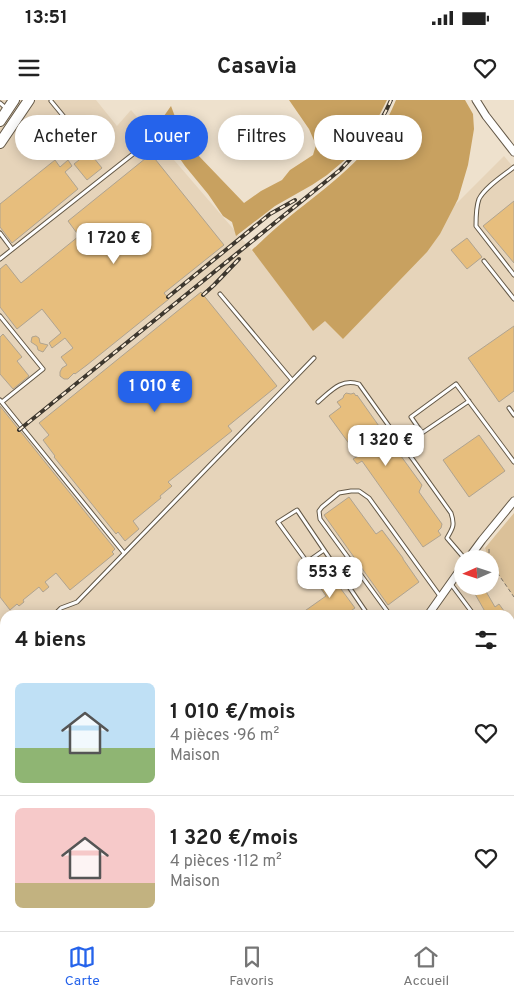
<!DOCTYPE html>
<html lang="fr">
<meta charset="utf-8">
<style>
:root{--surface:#fff;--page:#f6f6f6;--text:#222;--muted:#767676;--line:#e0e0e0;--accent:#2563eb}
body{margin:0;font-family:Overpass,sans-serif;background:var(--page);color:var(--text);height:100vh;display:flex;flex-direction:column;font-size:19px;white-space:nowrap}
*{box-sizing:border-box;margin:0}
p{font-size:16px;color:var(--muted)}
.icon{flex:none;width:28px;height:28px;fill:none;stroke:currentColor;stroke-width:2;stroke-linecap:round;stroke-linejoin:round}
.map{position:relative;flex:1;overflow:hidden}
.sheet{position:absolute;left:0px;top:510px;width:515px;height:321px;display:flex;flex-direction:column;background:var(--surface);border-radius:15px 15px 0 0;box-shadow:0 2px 12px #0003}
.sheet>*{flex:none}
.top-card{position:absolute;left:15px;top:15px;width:485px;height:45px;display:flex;gap:10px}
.needle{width:32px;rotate:267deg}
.fabs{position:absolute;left:454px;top:450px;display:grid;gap:10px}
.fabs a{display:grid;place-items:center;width:45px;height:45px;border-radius:50%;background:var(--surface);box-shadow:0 2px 12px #0003;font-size:25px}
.price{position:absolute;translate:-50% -42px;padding:0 11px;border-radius:10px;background:#fff;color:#222;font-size:16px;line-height:32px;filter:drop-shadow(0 1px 2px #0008)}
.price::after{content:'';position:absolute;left:50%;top:30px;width:15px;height:11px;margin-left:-8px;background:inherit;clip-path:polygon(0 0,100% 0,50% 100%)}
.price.on{background:var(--accent);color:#fff}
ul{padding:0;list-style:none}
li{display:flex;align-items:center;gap:15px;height:125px;padding:0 15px}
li+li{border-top:1px solid var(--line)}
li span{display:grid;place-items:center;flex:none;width:140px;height:100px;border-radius:8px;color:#555}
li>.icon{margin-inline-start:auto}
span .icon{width:60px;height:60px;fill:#fffc;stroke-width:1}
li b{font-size:21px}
h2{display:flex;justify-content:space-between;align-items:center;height:60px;padding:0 15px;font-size:21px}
.chip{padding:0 18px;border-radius:22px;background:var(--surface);box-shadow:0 2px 12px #0003;font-size:18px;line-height:45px}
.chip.on{background:var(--accent);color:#fff}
.status{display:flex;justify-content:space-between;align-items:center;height:35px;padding:0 25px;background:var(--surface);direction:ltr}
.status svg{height:14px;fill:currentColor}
header{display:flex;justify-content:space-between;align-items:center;height:65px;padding:0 15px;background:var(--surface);font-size:22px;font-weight:700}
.menu{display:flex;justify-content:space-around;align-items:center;height:70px;border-top:1px solid var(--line);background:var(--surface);font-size:14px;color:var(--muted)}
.menu a{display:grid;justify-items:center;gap:2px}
.menu .on{color:var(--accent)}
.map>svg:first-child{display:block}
.built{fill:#e6d4ba;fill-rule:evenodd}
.green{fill:#dbc199}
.forest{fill:#c8a160}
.building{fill:#e7be7d;stroke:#afa390}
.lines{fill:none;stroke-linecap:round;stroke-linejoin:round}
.service-casing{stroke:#635847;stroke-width:5}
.minor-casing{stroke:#635847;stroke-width:9}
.secondary-casing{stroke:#635847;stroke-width:12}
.path{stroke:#7c7467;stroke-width:1;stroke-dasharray:4 2.5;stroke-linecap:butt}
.service{stroke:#fff;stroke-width:3}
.minor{stroke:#fff;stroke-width:7}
.secondary{stroke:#fff;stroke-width:10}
.rail-casing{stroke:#3d372e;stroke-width:4}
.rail{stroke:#fceeda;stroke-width:2;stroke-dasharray:5.5;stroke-linecap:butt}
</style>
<div class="status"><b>13:51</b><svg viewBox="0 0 49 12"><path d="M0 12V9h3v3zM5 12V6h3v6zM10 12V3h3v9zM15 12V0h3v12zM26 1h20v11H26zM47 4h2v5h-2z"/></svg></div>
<header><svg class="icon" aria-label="menu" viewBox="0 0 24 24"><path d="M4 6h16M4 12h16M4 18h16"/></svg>Casavia<svg class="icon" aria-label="heart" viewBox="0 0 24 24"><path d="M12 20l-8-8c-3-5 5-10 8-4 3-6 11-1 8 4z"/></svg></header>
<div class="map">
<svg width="514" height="831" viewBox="0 0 514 831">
<rect width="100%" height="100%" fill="#eee1cd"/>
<path class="built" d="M0 0H96L117 26 131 10 260 160 313 231 459 101 504 56 514 68V400L481 443 514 493V831H0ZM462 459H490V486H462ZM5 515H510V826H5Z"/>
<polygon class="green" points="514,413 514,497 490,462 490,459 489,459 485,448"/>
<g class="forest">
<polygon points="289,0 387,0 375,24 361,42 346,59 327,75 312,85 275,106 236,136 232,122 223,116 208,94 185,66 169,43 159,23 171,6 180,30 196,53 244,103 261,91 282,80 290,70 313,55 316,45 309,29"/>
<path d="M396 0H465L473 14 474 29 468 65 458 99 440 134 427 152 343 239 325 221 313 231 252 150C262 141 272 131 283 122 319 92 364 63 386 21 390 14 393 7 396 0Z"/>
</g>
<g class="building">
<polygon points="89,52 102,68 87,80 74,64"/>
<polygon points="151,54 224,145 164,193 169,199 87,265 75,274 74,273 68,279 64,279 60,276 60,272 62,268 67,265 61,257 73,248 65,238 52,248 49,243 61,233 42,209 17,229 0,207 0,169 6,164 21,183 79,136 68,121"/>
<polygon points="55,60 60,67 68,60 72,66 65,72 78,89 12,143 0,127 0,104"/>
<polygon points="514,101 514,163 483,126"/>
<polygon points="467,138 482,157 467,169 451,150"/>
<polygon points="201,192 277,286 228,326 232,331 168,382 172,386 160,396 161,398 133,421 139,429 125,441 118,432 116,434 54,357 55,356 43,340 49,335 39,323"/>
<polygon points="514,226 514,291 499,302 468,258"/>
<polygon points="3,234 22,257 17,261 29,276 13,289 0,274 0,237"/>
<polygon points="36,236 39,238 40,243 48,245 43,252 38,250 37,246 31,242 32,237"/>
<polygon points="346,293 351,294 354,293 356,296 357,295 386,336 390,333 394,339 390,341 422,385 419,392 442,424 441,428 438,431 441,435 423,447 362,361 357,364 353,359 358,356 329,316 341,307 337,302 343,298 344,295"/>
<polygon points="0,306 115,449 112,452 114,454 70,490 56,473 45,482 49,487 43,492 39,487 23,500 24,502 19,506 17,504 10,510 0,497"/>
<polygon points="479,335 505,371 469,397 443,360"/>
<polygon points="349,397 376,434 382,430 403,458 403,459 419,482 388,505 324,415"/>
<polygon points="327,470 355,508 345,515 299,515 326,496 317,483 321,480 318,476"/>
<polygon points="484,488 495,507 499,504 507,515 487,515 475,494"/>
</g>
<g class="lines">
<defs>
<g id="service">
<polyline points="51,1 79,35 88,27"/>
<polyline points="0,3 7,9"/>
<path d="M514 67C504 75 485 87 479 99 476 107 476 118 476 126L514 175"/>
<polyline points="0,133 12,149"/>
<polyline points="0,159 147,43"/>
<polyline points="484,161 514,199"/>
<polyline points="220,194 292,280"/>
<polyline points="0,216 43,269 2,302"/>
<polyline points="0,300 124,453"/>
<polyline points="469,301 422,333 411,317 456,284 514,362"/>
<path d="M318 302C331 291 341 278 359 284L451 413C455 425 453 428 447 438L465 459"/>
<polyline points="509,308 514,315"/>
<polyline points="324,450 307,462 278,422 297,410 368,515"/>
<polyline points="451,484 474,515"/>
<polyline points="54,515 61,508 77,502 314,258"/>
<polyline points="390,515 320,419 319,411 322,407 339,393 351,391 359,391 369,398 440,496"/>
<polyline points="510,542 514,544"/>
<polyline points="0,565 5,563"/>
<polyline points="510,612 514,609"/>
<polyline points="510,671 514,676"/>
<polyline points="510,707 514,708"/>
<polyline points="0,732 5,739"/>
<polyline points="68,826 71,831"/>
<polyline points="168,826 171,831"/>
<polyline points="244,826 247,831"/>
<polyline points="277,826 280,831"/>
</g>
<g id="minor">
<polyline points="476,0 486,16 514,52"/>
<polyline points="468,459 482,440 514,401"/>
<polyline points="428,515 462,467"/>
<polyline points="510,751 514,756"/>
<polyline points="344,826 347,831"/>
</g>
<g id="secondary">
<polyline points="0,21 14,0"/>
<polyline points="0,43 29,0"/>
</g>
</defs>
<use href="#service" class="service-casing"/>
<use href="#minor" class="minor-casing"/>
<use href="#secondary" class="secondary-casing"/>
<g class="path">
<polyline points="489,449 489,459"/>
<polyline points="490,462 514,497"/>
</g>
<use href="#service" class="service"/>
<use href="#minor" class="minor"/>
<use href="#secondary" class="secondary"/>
<defs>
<g id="rail">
<polyline points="203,195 214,185 239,159"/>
<polyline points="168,197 270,114 295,100"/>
<path d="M19 330 340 70C361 48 379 29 391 0"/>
<polyline points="0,657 5,664"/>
</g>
</defs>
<use href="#rail" class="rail-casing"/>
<use href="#rail" class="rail"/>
</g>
</svg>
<div class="fabs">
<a><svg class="needle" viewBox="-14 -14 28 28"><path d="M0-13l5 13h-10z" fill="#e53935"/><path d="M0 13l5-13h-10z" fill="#767676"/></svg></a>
</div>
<b class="price" style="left:114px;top:165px">1 720 €</b>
<b class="price on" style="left:155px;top:313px">1 010 €</b>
<b class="price" style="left:386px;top:367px">1 320 €</b>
<b class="price" style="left:330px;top:499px">553 €</b>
<div class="top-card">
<a class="chip">Acheter</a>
<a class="chip on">Louer</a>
<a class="chip">Filtres</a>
<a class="chip">Nouveau</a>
</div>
<section class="sheet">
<h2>4 biens<svg class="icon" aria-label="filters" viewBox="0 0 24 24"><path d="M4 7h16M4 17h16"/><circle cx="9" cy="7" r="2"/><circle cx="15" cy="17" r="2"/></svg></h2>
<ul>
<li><span style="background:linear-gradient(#bfe0f5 65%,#8fb573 0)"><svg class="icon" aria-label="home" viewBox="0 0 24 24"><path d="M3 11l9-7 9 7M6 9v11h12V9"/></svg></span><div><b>1 010 €/mois</b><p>4 pièces · 96 m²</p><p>Maison</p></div><svg class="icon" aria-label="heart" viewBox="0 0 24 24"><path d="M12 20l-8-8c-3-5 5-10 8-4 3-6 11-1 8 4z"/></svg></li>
<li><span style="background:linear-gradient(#f6c9c9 75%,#c2b280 0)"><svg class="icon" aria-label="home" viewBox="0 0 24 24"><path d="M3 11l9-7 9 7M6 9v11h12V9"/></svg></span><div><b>1 320 €/mois</b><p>4 pièces · 112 m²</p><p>Maison</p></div><svg class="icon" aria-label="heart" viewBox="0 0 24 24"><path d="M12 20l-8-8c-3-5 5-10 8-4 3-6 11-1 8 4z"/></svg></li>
</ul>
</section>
</div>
<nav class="menu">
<a class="on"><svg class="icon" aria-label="map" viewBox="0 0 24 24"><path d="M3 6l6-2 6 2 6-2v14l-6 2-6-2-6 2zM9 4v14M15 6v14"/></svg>Carte</a>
<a><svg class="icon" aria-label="saved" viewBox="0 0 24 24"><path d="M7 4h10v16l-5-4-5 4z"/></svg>Favoris</a>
<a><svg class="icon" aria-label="home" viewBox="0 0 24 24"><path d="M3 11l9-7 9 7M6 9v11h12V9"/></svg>Accueil</a>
</nav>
